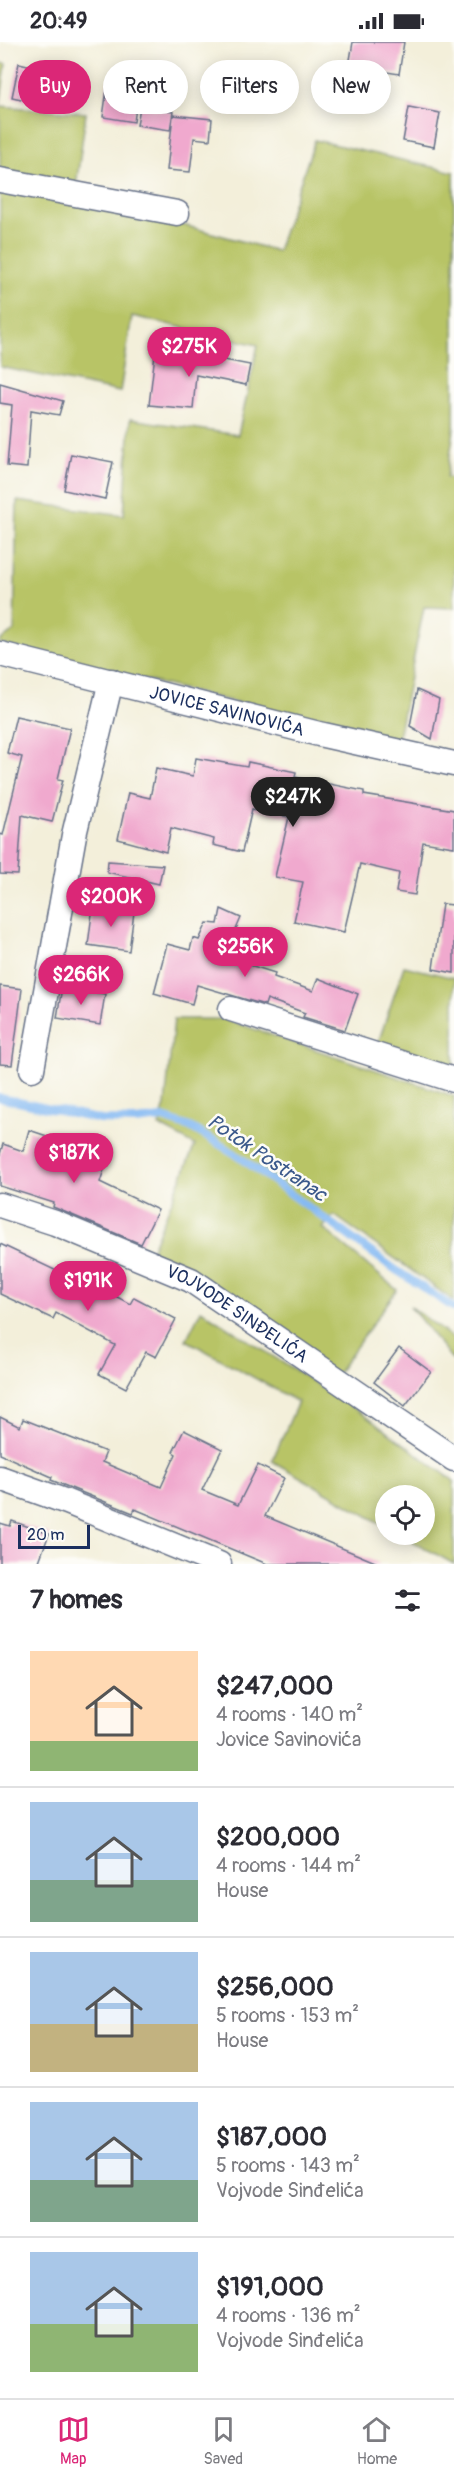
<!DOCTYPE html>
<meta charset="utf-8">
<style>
:root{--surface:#fff;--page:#f2f2f3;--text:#2b2b33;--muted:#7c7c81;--line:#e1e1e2;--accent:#db2777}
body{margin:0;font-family:Pangolin,sans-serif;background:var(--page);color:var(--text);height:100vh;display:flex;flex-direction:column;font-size:22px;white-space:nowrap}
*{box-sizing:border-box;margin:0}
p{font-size:20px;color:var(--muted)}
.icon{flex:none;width:33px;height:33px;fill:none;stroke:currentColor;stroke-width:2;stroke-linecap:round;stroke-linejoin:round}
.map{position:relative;height:1522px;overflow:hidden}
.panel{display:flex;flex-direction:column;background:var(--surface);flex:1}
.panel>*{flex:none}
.guide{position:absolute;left:18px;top:18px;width:418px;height:54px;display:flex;gap:12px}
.tools{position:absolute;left:375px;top:1443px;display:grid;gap:12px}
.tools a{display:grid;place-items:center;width:60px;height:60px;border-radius:50%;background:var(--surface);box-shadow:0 3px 15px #0003;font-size:30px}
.scale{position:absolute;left:18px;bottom:15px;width:72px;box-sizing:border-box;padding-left:6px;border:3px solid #1b2f5e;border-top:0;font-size:16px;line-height:21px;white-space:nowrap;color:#1b2f5e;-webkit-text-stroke:4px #fdfcf7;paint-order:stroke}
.price{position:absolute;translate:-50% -51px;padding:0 14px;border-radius:21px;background:var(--accent);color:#fff;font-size:20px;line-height:39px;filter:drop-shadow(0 2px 3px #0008)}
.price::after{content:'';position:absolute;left:50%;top:36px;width:18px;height:14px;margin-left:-9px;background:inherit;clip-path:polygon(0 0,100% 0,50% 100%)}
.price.selected{background:#222;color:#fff}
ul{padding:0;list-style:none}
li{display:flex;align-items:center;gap:18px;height:150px;padding:0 30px}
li+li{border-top:2px solid var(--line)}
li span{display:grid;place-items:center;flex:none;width:168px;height:120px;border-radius:0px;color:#555}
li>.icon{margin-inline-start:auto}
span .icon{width:72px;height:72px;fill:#fffc;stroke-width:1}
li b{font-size:26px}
h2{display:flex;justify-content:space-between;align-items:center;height:72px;padding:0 30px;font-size:26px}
.pill{padding:0 21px;border-radius:27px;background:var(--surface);box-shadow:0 3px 15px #0003;font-size:21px;line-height:54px}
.pill.selected{background:var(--accent);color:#fff}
.status{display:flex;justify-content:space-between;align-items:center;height:42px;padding:0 30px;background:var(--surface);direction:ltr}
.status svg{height:16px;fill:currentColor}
.tabs{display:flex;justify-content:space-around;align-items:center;height:84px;border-top:2px solid var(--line);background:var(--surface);font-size:16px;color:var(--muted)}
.tabs a{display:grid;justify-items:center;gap:3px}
.tabs .selected{color:var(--accent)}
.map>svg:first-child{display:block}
.green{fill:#b8c466;stroke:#6a7a62;stroke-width:1.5}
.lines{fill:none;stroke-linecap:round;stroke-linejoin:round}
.stream{stroke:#85baf3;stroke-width:8}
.building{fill:#f0a9ce}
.minor-casing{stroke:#677289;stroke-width:27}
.minor{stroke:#fff;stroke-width:24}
.labels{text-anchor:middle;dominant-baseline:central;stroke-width:5;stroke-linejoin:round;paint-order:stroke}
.street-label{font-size:18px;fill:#1b2f5e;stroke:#fdfcf7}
.water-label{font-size:20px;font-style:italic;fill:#3b598b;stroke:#fdfcf7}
</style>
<div class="status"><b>20:49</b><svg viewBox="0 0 49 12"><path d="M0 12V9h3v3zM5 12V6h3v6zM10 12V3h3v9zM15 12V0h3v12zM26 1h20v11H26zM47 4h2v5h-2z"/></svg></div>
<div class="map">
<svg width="454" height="1522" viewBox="0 0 454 1522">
<rect width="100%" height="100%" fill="#fdfcf7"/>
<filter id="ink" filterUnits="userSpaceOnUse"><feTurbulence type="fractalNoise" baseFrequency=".0167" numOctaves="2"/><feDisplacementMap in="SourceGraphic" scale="12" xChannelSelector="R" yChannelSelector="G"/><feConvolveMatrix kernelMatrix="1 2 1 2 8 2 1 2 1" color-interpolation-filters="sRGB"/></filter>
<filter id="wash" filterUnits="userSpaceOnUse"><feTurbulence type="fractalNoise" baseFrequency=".008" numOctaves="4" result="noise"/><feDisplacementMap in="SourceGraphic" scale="24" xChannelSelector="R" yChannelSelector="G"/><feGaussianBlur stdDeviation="1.35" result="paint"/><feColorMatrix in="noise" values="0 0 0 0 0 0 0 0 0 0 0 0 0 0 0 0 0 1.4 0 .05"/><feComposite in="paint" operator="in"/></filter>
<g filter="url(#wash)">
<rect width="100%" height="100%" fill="#f3efda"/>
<g class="green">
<polygon points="0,21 6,22 0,64 86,71 76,144 0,128"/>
<polygon points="315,98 454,130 454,386 447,435 454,436 454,566 424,565 397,700 0,602 0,599 14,589 17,459 124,473 130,377 238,393 258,303 132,274 120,350 0,325 0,148 158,176 277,209"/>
<polygon points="404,924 454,936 454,1035 375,1010"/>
<polygon points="174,977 224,977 454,1054 454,1259 334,1173 323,1186 397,1248 336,1333 149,1214 195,1103 159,1084 165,1063"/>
<polygon points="410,1264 454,1297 454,1319 451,1316"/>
<polygon points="201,1268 361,1371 454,1439 454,1522 401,1493 424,1492 424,1454 386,1454 385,1484 272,1419 298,1360 186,1298"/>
</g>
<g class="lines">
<polyline class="stream" points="0,1056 101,1078 136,1079 163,1076 190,1085 234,1111 393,1226 454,1266"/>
</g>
<g id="blocks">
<g class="building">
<polygon points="353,0 404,0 399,32 349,24"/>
<polygon points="19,21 36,25 30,59 12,55"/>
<polygon points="108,40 139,44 134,80 103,75"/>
<polygon points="140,65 173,70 170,88 137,83"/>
<polygon points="409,65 440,71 434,105 403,99"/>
<polygon points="173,73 212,77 210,98 194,96 190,130 167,128"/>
<polygon points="155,312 219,317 250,323 246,343 196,333 193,367 149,363"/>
<polygon points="0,341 63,359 59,373 31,368 27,426 7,424 12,363 0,361"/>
<polygon points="71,412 113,420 105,457 64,448"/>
<polygon points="417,648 439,658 432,697 410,684"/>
<polygon points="16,674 70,686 58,737 63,738 52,780 22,773 18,833 0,832 0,792 3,793 22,715 7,711"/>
<polygon points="196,716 247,725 248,720 296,730 295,735 364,749 364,753 454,768 454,805 423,800 415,853 396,850 399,831 360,822 344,890 294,879 303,840 275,835 289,775 252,767 242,810 213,803 214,797 171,786 166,810 118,797 128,751 150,756 156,726 193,734"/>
<polygon points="108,819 163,823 159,842 107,830"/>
<polygon points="442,862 454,863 454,931 433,927"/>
<polygon points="93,864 134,870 129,909 88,903"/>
<polygon points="221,867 241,876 224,915 275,931 274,935 313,949 318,936 358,952 345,988 303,975 305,971 267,957 265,963 197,943 192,962 154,951 167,902 190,908 193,896 199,898 207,881 218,882"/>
<polygon points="0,944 22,947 12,1023 0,1022"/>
<polygon points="62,945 105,952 100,983 57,976"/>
<polygon points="29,1088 83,1106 85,1101 110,1109 100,1140 158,1168 141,1202 53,1165 54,1161 0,1144 0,1112 3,1102 23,1109"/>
<polygon points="0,1202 82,1241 84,1237 130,1262 134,1255 176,1277 156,1315 146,1310 126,1346 99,1332 115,1303 56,1271 53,1277 0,1252"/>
<polygon points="399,1306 431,1330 405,1364 374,1340"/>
<polygon points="0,1375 20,1385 23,1377 106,1410 102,1420 161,1445 176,1412 173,1410 184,1388 222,1407 202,1448 238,1463 258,1423 284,1436 265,1474 380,1522 267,1522 135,1467 133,1471 51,1438 52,1435 0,1412"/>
<polygon points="12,1479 49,1492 38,1522 0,1522 0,1481 10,1484"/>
</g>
</g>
</g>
<g filter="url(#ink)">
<use href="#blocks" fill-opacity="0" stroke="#677289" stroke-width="1.5"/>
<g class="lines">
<defs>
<g id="minor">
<polyline points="0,138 177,171"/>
<path id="s1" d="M0 612 319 692 454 722"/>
<polyline points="231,967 454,1038"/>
<polyline points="32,1027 74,793 111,639"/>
<path id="s2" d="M0 1163 55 1181 191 1238 454 1417"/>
<polyline points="0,1436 67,1460 219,1522"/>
</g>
</defs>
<use href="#minor" class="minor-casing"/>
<use href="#minor" class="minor"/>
</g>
</g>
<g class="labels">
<g class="street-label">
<text stroke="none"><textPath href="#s1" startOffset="234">JOVICE SAVINOVIĆA</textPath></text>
<text stroke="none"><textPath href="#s2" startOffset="262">VOJVODE SINĐELIĆA</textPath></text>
</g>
<g class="water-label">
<text transform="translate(267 1116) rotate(34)">Potok Postranac</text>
</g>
</g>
</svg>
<div class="tools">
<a><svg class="icon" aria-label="locate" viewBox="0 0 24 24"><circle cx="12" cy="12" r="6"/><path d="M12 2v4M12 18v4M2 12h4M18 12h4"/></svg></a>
</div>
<div class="scale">20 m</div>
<b class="price" style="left:189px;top:336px">$275K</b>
<b class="price selected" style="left:293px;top:786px">$247K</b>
<b class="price" style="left:111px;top:886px">$200K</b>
<b class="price" style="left:245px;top:936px">$256K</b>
<b class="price" style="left:81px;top:964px">$266K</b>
<b class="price" style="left:74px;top:1142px">$187K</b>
<b class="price" style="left:88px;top:1270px">$191K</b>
<div class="guide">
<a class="pill selected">Buy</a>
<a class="pill">Rent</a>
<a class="pill">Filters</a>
<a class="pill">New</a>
</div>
</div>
<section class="panel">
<h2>7 homes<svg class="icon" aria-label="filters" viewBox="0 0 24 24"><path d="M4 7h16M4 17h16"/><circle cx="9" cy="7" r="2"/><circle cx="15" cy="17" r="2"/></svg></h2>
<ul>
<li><span style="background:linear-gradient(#ffd9b3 75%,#8fb573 0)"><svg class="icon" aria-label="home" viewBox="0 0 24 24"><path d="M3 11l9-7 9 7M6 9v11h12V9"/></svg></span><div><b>$247,000</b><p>4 rooms · 140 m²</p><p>Jovice Savinovića</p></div></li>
<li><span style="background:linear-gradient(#a9c7e8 65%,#7fa58c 0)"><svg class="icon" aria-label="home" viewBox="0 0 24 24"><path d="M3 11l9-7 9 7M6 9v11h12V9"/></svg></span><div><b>$200,000</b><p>4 rooms · 144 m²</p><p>House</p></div></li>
<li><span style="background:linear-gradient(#a9c7e8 60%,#c2b280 0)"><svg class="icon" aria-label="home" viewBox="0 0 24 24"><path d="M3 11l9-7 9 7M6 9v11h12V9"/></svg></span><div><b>$256,000</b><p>5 rooms · 153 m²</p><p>House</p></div></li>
<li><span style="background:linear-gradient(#a9c7e8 65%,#7fa58c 0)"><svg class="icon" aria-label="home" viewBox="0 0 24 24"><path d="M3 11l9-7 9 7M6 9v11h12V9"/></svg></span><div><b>$187,000</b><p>5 rooms · 143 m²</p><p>Vojvode Sinđelića</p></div></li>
<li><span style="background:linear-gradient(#a9c7e8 60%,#8fb573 0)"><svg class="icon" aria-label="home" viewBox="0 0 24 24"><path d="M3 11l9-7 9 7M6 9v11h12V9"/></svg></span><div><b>$191,000</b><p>4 rooms · 136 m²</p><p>Vojvode Sinđelića</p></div></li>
</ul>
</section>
<nav class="tabs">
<a class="selected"><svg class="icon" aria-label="map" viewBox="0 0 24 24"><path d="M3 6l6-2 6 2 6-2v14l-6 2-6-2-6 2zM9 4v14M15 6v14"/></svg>Map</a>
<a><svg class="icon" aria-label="saved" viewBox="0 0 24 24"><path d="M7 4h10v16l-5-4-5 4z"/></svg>Saved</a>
<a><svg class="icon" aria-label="home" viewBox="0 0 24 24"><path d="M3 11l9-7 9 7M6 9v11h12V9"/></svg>Home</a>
</nav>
